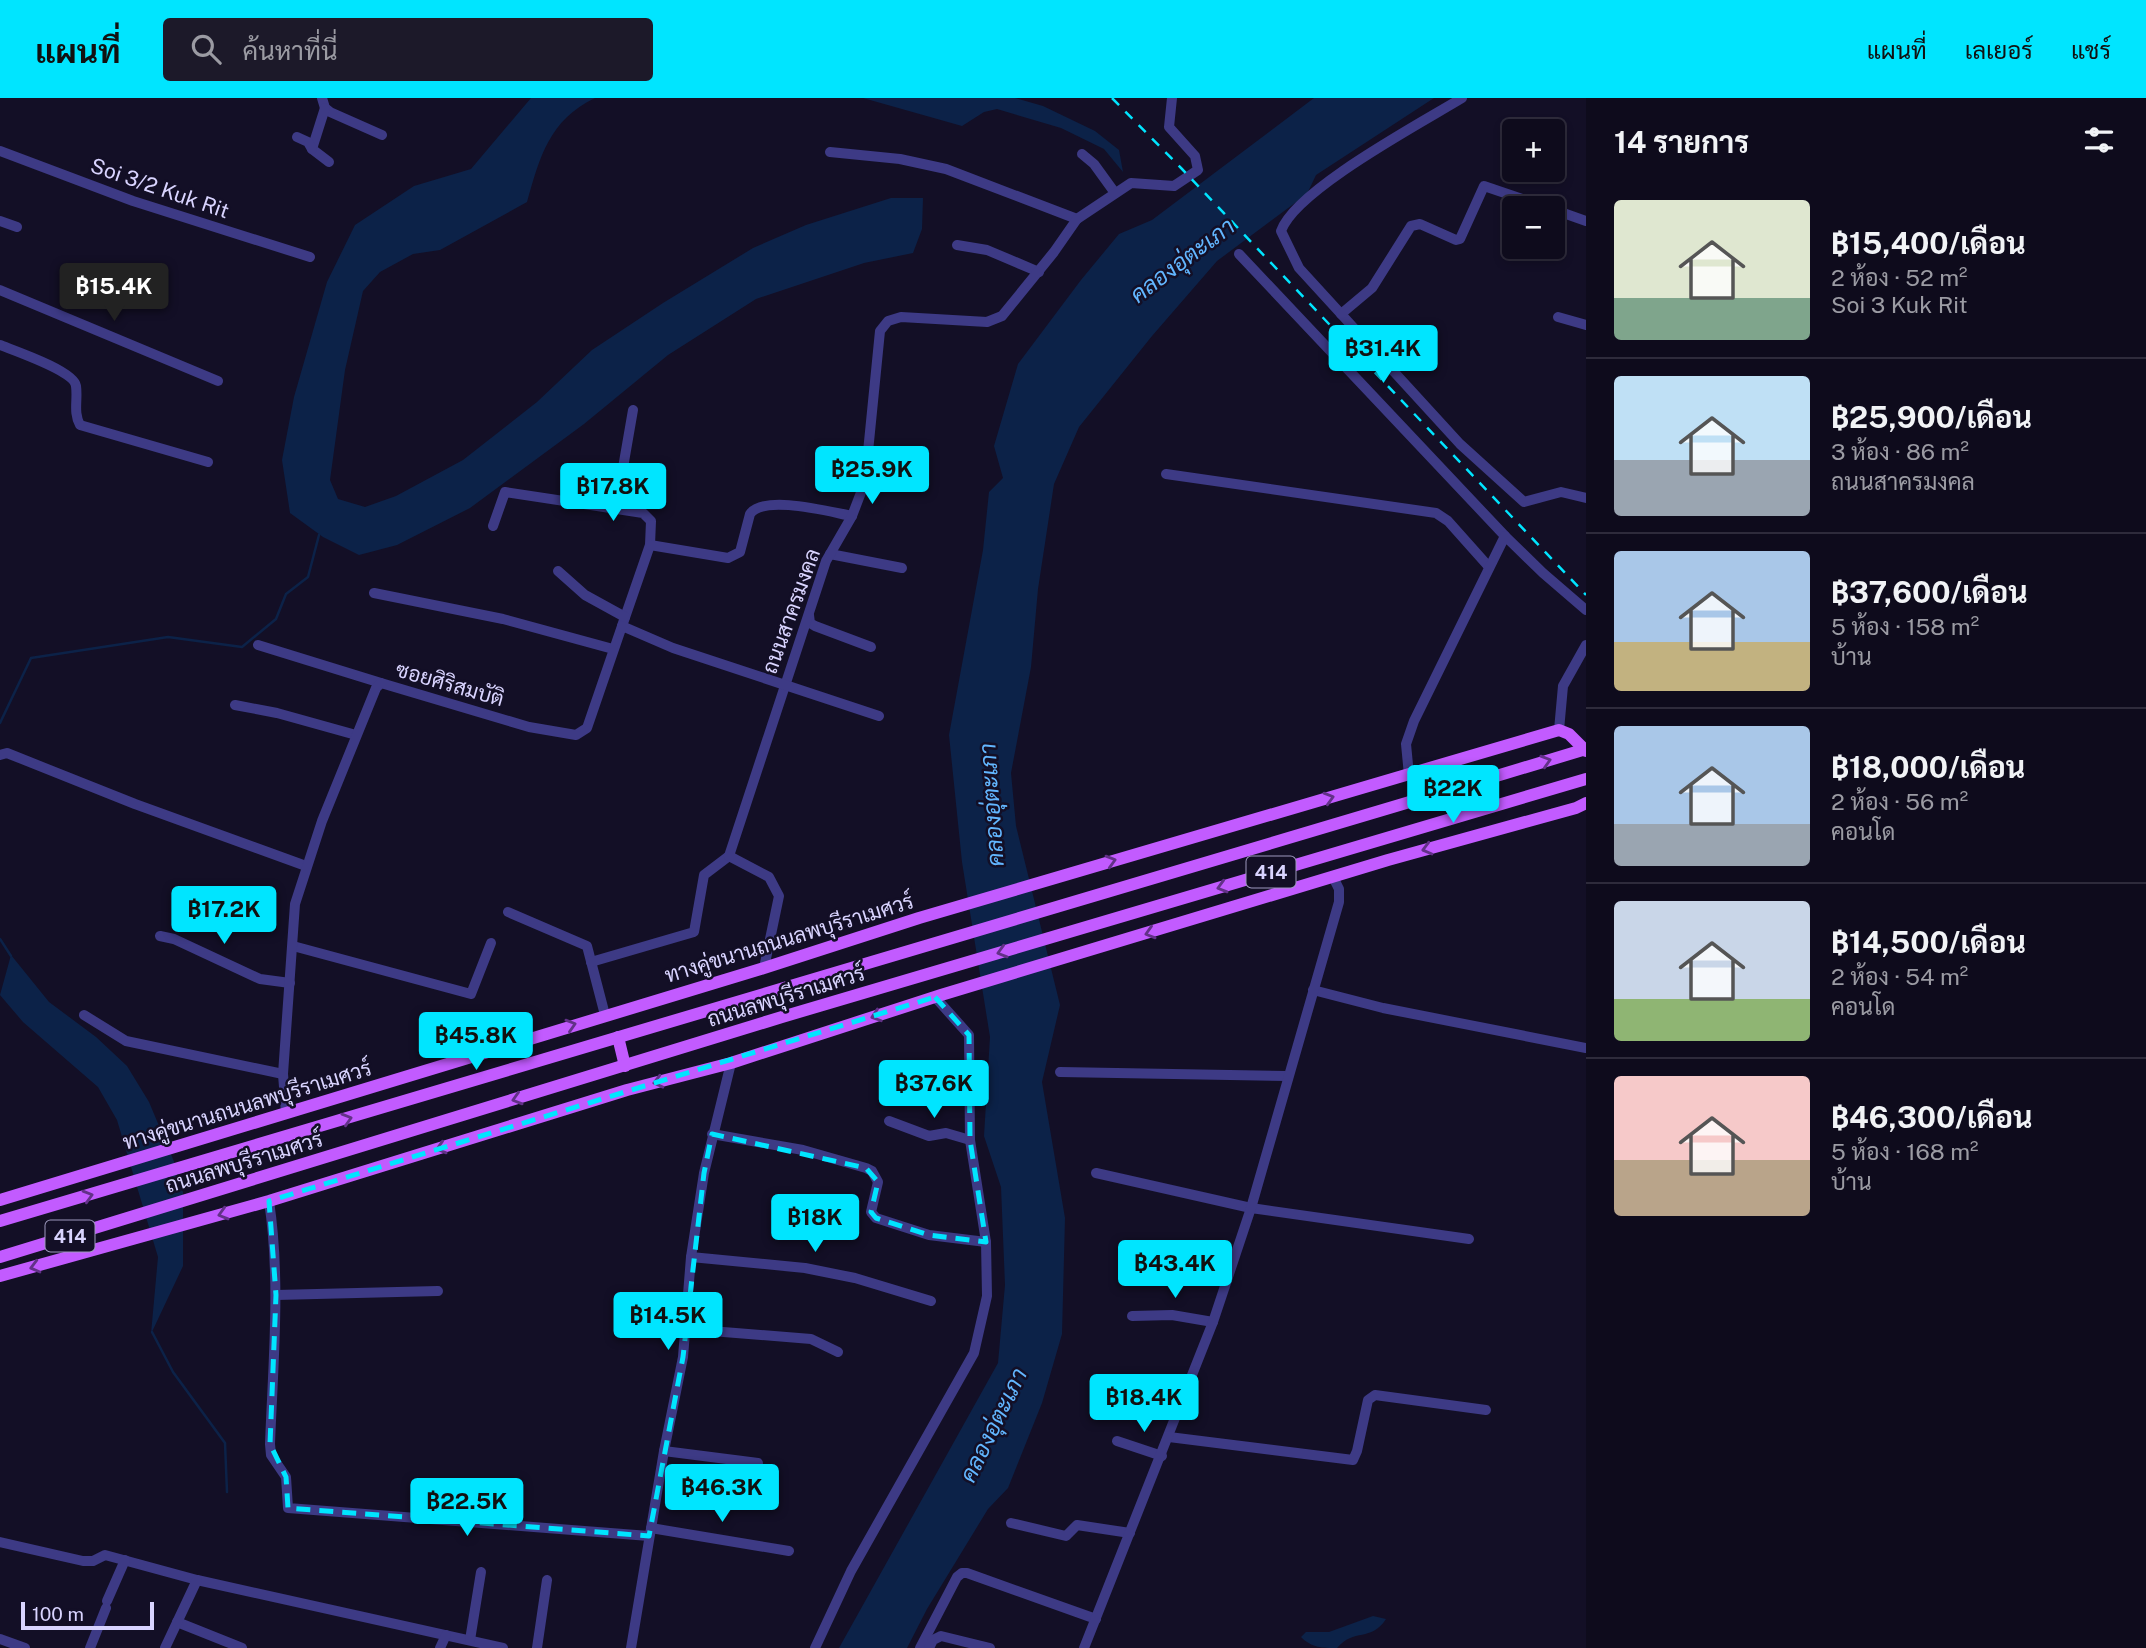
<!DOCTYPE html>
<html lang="th">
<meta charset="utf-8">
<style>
:root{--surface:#0e0b1c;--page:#1c1929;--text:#f1f3f6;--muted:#9b9ba3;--line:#2e2b3b;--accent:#00e5ff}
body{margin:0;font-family:"Public Sans",Sarabun,sans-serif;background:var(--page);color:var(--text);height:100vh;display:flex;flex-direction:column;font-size:26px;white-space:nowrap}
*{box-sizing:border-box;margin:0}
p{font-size:23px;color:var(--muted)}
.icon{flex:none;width:38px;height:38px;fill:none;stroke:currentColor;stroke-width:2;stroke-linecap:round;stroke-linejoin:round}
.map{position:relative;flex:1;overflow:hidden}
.panel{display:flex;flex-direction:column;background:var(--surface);width:560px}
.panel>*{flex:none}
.controls{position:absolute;left:1502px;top:21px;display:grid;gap:14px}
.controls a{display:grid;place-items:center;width:63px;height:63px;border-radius:7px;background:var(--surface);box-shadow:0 4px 10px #0003,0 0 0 2px var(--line);font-size:35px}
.scale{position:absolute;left:21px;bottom:18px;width:133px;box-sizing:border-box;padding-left:7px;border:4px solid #d9d4ff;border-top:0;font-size:19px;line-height:24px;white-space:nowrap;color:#d9d4ff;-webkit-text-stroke:5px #130f26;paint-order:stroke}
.price{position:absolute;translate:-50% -60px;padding:0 16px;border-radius:7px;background:var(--accent);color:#111;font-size:23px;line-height:46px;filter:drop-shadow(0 2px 4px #0008)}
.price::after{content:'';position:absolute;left:50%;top:42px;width:21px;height:16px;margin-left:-10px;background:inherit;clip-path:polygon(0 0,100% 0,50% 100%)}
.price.active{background:#222;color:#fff}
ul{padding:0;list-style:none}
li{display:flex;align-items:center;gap:21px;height:175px;padding:0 28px}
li+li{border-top:2px solid var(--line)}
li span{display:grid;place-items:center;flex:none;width:196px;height:140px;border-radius:7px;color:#555}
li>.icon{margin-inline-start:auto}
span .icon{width:84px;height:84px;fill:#fffc;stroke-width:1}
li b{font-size:30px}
h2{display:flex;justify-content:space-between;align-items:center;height:84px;padding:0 28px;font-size:30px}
header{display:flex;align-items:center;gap:42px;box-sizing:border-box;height:98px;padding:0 35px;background:var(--accent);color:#111}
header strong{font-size:33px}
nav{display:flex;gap:38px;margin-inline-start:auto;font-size:24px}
.search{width:490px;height:63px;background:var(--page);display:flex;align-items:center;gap:18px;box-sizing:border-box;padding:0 24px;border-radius:7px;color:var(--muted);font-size:26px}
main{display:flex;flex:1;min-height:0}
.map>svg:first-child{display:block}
.water{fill:#0c2248}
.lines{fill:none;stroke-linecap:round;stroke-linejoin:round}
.stream{stroke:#0c2248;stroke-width:2.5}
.minor{stroke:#3d3a85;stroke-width:10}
.major{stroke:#c25bff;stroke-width:12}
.rail{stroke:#00e5ff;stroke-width:2.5;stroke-dasharray:10 9;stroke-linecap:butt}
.major-bridge{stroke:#c25bff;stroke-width:12}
.oneway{stroke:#623188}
.marked{fill:none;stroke:#00e5ff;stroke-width:5;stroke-dasharray:14 9;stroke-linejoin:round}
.labels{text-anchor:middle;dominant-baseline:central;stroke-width:5;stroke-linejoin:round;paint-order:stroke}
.shield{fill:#130f26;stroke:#9e99be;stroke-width:2}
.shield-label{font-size:19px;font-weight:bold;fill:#d9d4ff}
.street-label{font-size:21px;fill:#d9d4ff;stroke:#130f26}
.water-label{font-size:23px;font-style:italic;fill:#62b6ff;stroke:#130f26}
</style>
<header>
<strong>แผนที่</strong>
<div class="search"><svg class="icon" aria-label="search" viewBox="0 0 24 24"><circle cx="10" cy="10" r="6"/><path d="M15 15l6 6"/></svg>ค้นหาที่นี่</div>
<nav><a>แผนที่</a><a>เลเยอร์</a><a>แชร์</a></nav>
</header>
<main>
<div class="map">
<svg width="1586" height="1550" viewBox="0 0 1586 1550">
<rect width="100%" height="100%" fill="#130f26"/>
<g class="water">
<path d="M531 0H595C549 22 540 59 527 104L440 152 413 156 380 174 363 193 345 272 330 382 338 401 365 409 396 398 463 362 537 304 592 252 663 205 753 150 806 127 891 100H923L922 131 913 155 864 165 756 201 668 257 584 326 470 410 397 447 359 457 323 439 290 415 282 362 294 299 327 184 355 127 414 88 471 71Z"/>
<polygon points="863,0 1015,0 1043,8 1095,33 1119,52 1123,74 1104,51 1061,30 997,11 984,14 962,28"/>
<polygon points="1314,0 1434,0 1316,77 1307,96 1217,163 1152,238 1079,329 1054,386 1038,491 1031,569 1011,675 1016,728 1060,907 1042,984 1065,1120 1062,1236 1042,1305 1008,1390 988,1411 927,1511 907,1550 839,1550 998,1265 1005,1187 1001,1089 984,1038 990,939 962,764 949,637 983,452 989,394 1003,380 994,348 1018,266 1081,182 1119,136 1152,122"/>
<polygon points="11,857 49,904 96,939 127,968 149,1004 183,1085 183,1168 151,1236 158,1159 117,1022 98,989 23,924 0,897"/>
<path d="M1373 1518 1386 1521C1371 1544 1354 1530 1337 1550 1322 1550 1312 1550 1301 1539L1306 1534H1329Z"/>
</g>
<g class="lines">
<g class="stream">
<polyline points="0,625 31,560 168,539 242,549 276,521 286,496 308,479 319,437"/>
<polyline points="0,841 11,858"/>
<polyline points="152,1234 173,1274 225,1345 227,1394"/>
</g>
<g class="minor">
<polyline points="322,0 325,10 330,14 382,37"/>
<path d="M1462 0C1421 25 1295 92 1281 133L1299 170 1460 346 1524 404 1561 394 1586 400"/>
<polyline points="325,10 312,51 329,64"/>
<polyline points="297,39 308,44 312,51"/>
<polyline points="0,53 133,103 310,159"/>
<polyline points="830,54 900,61 946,71 1077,121"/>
<polyline points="1082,56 1094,66 1115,95"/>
<polyline points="1552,111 1586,123"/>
<polyline points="0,123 17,129"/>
<polyline points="957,147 987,152 1039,174"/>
<polyline points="1239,156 1505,438"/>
<polyline points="0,192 218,283"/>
<polyline points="1341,216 1372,190 1411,128 1420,126 1456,142 1460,141 1484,88 1549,110"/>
<polyline points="1558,219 1586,227"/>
<path d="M0 247C15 253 74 273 76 288 78 302 73 314 80 327L208 364"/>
<polyline points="1166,376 1436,415 1448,423 1489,469"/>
<polyline points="616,410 633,312"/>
<polyline points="493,428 505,394 643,415 651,423 650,447 622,528"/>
<path d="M650 447 728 460 740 454 750 416C764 396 830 414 852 418"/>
<polyline points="830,456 902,470"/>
<polyline points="558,473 585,497 625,519"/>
<polyline points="374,495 503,521 613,551"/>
<polyline points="809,517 810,525 815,528 871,549"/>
<polyline points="258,547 381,585"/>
<polyline points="235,607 277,615 356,637"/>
<polyline points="1559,632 1563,588 1586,547"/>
<polyline points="0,657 7,655 135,706 306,768"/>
<polyline points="1409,677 1406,646 1414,623 1505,438 1543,475 1586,512"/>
<polyline points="508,814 587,848 605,917"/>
<polyline points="160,838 174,841 260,881 290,885"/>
<polyline points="293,848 471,896 491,845"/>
<polyline points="591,864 694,834 704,777 729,758"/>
<polyline points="764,870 779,798 769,779 729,758 826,463 852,418 865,384 880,233 888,223 901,219 987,224 1002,218 1054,154 1077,121 1131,85 1174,88 1198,72 1195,58 1169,29 1172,0"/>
<polyline points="1313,892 1383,910 1586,950"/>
<polyline points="84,917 126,943 283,976"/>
<polyline points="1060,974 1287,978"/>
<polyline points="286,1015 283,976 295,806 322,723 376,590 381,585 529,629 576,637 587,630 622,528 673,550 879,618"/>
<polyline points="889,1023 929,1038 946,1035 970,1042"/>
<polyline points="712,1036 803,1052 866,1070 872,1073 878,1084 871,1114 876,1120 929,1137 986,1144"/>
<polyline points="1096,1075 1251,1110 1469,1141"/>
<path d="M269 1103C281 1183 273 1265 270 1346L271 1357 286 1379 288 1410 649 1438"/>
<polyline points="691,1159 805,1170 855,1180 931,1203"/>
<polyline points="276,1197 438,1193"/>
<polyline points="1132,1218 1172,1217 1213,1224"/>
<polyline points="686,1231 811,1241 838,1254"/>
<polyline points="1169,1339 1353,1362 1357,1353 1368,1302 1375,1297 1486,1312"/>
<polyline points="1117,1343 1162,1358"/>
<polyline points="664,1353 758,1365"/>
<polyline points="1011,1425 1066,1438 1077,1427 1130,1435"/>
<polyline points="651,1430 789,1453"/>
<polyline points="0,1444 83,1463 93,1463 105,1457 197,1482 503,1550"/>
<polyline points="107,1503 125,1462"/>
<polyline points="177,1524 242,1550"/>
<polyline points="0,1541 25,1550"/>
<polyline points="470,1542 481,1474"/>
<polyline points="90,1550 106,1510"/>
<polyline points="165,1550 197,1482"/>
<polyline points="440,1550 446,1537"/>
<polyline points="537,1550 547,1482"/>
<polyline points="631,1550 664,1353 683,1259 691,1159 704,1075 731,965"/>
<polyline points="815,1550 851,1473 974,1255 987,1198 986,1144 970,1042 969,937 935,899"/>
<polyline points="920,1550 957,1479 962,1475 967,1475 1096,1521"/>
<polyline points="929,1550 933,1542 941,1538 990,1550"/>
<polyline points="1084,1550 1213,1224 1251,1110 1339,804 1339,791 1333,779"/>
</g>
<g class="major">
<polyline points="618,939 625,968"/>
<polyline points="0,1102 764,870 919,820 1559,632 1569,636 1586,653"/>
<polyline points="0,1123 1460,689"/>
<polyline points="0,1159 782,919 1586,681"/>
<polyline points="0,1178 269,1103 627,992 731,965 941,897 1388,762 1576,710 1586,705"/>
</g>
<polyline class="rail" points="1112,0 1182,71 1586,497"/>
<polyline class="major-bridge" points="1460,689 1586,651"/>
</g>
<defs><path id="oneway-chevron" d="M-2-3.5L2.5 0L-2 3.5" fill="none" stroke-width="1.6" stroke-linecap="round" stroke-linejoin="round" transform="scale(1.75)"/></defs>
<g class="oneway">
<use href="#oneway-chevron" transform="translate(1546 663) rotate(-17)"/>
<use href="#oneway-chevron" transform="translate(1329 700) rotate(-16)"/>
<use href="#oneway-chevron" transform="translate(1427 751) rotate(165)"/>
<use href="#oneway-chevron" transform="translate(1111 763) rotate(-16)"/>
<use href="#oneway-chevron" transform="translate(1222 789) rotate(164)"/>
<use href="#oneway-chevron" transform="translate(1150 835) rotate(163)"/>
<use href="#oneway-chevron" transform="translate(1002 854) rotate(164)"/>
<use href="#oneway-chevron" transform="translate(876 918) rotate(162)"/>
<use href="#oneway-chevron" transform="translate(571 927) rotate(-17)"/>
<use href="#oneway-chevron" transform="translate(658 984) rotate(166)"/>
<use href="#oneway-chevron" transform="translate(517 1001) rotate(163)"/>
<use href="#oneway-chevron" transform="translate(347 1021) rotate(-17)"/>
<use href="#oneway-chevron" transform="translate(441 1050) rotate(163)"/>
<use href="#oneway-chevron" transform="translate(88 1098) rotate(-16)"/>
<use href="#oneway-chevron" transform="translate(223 1116) rotate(164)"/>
<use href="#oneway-chevron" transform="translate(35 1169) rotate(165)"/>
</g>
<path class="marked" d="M935 899 969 937 970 1042 986 1144 929 1137 876 1120 871 1114 878 1084 866 1070 712 1036 704 1075 683 1259 649 1438 288 1410 286 1379 270 1346 276 1197 269 1103Z"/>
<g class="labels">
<g class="shield">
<rect x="1246.5" y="758.5" width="49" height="31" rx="5"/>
<rect x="45.5" y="1122.5" width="49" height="31" rx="5"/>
</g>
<g class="shield-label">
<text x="1271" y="774">414</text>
<text x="70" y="1138">414</text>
</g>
<g class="street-label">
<text transform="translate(160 90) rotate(19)">Soi 3/2 Kuk Rit</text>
<text transform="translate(791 513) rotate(-70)">ถนนสาครมงคล</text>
<text transform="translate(450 586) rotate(16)">ซอยศิริสมบัติ</text>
<text transform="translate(789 840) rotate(-17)">ทางคู่ขนานถนนลพบุรีราเมศวร์</text>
<text transform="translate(786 898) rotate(-17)">ถนนลพบุรีราเมศวร์</text>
<text transform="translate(247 1007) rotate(-17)">ทางคู่ขนานถนนลพบุรีราเมศวร์</text>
<text transform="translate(244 1064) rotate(-17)">ถนนลพบุรีราเมศวร์</text>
</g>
<g class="water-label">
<text transform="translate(1182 162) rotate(-37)">คลองอุ่ตะเภา</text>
<text transform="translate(991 707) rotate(-94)">คลองอุ่ตะเภา</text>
<text transform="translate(993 1327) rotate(-64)">คลองอุ่ตะเภา</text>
</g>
</g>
</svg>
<div class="controls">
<a>+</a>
<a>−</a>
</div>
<div class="scale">100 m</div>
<b class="price active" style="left:114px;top:225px">฿15.4K</b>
<b class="price" style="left:1383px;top:287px">฿31.4K</b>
<b class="price" style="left:872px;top:408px">฿25.9K</b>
<b class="price" style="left:613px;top:425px">฿17.8K</b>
<b class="price" style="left:1453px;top:727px">฿22K</b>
<b class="price" style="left:224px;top:848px">฿17.2K</b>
<b class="price" style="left:476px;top:974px">฿45.8K</b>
<b class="price" style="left:934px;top:1022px">฿37.6K</b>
<b class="price" style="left:815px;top:1156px">฿18K</b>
<b class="price" style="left:1175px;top:1202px">฿43.4K</b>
<b class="price" style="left:668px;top:1254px">฿14.5K</b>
<b class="price" style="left:1144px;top:1336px">฿18.4K</b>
<b class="price" style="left:722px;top:1426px">฿46.3K</b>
<b class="price" style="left:467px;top:1440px">฿22.5K</b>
</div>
<section class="panel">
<h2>14 รายการ<svg class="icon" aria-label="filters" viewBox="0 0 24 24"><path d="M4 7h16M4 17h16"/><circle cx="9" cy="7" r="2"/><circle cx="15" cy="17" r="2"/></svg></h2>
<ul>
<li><span style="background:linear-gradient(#dfe7d0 70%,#7fa58c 0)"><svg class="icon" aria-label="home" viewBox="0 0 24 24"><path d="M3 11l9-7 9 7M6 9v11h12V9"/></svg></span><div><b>฿15,400/เดือน</b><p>2 ห้อง · 52 m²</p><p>Soi 3 Kuk Rit</p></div></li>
<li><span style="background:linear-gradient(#bfe0f5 60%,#9aa5b1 0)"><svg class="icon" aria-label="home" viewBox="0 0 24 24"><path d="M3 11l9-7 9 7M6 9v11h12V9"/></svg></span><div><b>฿25,900/เดือน</b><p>3 ห้อง · 86 m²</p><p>ถนนสาครมงคล</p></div></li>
<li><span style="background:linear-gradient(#a9c7e8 65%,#c2b280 0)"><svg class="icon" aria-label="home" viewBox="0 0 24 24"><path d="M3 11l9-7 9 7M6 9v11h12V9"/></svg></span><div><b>฿37,600/เดือน</b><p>5 ห้อง · 158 m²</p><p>บ้าน</p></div></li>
<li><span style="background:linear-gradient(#a9c7e8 70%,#9aa5b1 0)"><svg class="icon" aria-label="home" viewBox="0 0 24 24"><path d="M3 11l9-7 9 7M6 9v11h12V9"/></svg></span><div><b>฿18,000/เดือน</b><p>2 ห้อง · 56 m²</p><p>คอนโด</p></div></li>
<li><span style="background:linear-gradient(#c9d6e8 70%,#8fb573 0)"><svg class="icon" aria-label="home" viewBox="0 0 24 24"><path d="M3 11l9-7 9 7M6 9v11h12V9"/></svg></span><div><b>฿14,500/เดือน</b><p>2 ห้อง · 54 m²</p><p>คอนโด</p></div></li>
<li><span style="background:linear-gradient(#f6c9c9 60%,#b9a48a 0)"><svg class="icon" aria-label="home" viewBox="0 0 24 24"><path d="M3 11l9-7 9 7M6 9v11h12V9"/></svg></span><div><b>฿46,300/เดือน</b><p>5 ห้อง · 168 m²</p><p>บ้าน</p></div></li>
</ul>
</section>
</main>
